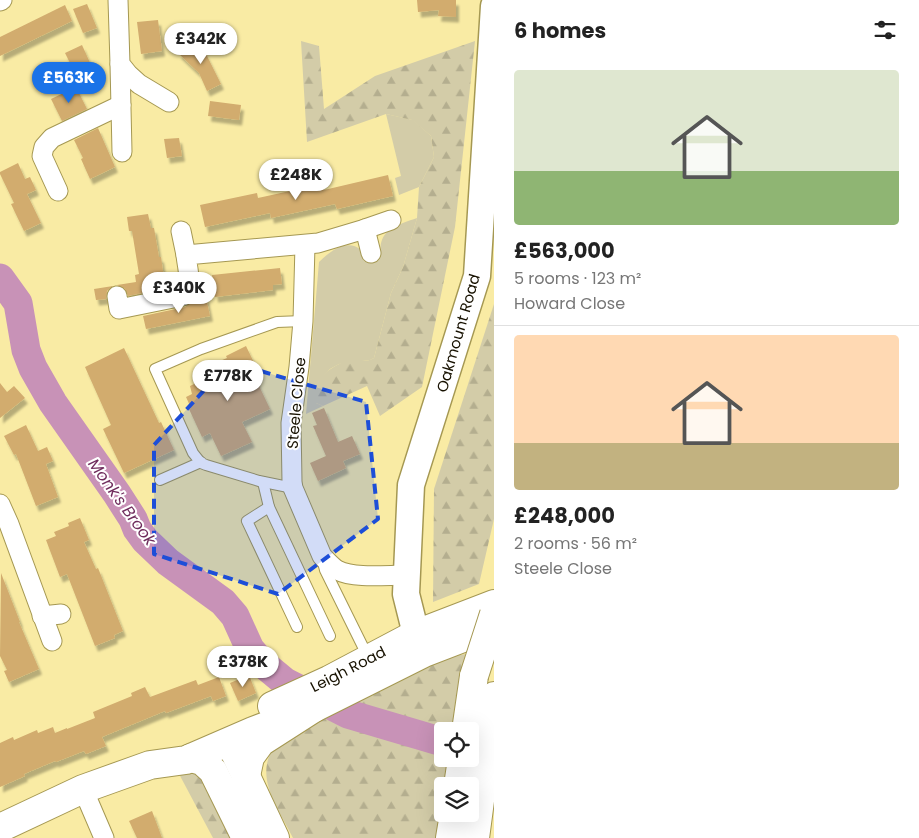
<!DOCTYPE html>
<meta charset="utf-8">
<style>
:root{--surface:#fff;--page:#f6f6f6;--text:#222;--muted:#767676;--line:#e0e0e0;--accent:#1a73e8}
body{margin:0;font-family:Poppins,sans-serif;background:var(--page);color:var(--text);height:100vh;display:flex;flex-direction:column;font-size:19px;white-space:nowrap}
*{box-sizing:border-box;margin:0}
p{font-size:16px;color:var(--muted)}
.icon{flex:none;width:28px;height:28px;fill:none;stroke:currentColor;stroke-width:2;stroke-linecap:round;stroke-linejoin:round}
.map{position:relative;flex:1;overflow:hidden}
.panel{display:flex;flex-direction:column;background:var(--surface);width:425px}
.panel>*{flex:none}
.tools{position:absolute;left:434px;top:722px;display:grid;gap:10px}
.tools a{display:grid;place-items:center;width:45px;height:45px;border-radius:5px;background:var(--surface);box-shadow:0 5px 20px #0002;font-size:25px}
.price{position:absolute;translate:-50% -42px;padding:0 11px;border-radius:18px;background:#fff;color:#222;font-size:16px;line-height:32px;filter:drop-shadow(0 1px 2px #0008)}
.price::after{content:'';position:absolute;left:50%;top:30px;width:15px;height:11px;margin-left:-8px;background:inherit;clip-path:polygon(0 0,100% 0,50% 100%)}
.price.on{background:var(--accent);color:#fff}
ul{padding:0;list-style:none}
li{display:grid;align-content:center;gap:10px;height:265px;padding:0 20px}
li+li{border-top:1px solid var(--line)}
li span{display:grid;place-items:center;height:155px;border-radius:5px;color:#555}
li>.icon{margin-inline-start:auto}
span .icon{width:90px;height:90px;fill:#fffc;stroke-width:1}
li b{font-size:21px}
h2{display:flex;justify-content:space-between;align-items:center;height:60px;padding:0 20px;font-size:21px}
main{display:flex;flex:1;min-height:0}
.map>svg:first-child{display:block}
.grass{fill:#d3cca8}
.forest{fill:url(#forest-firs)}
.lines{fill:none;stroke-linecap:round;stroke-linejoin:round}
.river{stroke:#c892b7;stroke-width:29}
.building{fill:#d2ac6e;filter:url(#shadow)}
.lane-casing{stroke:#a59852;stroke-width:12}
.street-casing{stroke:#a59852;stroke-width:21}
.secondary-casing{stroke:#a59852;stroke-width:29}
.primary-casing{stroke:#a59852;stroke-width:30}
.highway-casing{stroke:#a59852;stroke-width:30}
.lane{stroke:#fff;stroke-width:10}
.street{stroke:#fff;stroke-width:19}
.secondary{stroke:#fff;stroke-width:26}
.primary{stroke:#fff;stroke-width:28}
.highway{stroke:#fff;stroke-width:28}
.highway-bridge-casing{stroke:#a59852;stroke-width:30;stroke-linecap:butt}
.highway-bridge{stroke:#fff;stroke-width:28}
.marked{fill:#1d4ed8;fill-opacity:0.2;stroke:#1d4ed8;stroke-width:4;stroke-dasharray:10 6;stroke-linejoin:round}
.labels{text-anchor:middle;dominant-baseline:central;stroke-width:4;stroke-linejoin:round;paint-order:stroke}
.street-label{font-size:15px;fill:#171100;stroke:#fff}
.water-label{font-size:16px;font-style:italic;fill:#6f2d5d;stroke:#fff}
</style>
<main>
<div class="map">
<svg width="494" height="838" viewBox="0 0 494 838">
<defs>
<pattern id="forest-firs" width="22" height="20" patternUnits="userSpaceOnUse" patternTransform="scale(1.25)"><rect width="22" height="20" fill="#d3cca8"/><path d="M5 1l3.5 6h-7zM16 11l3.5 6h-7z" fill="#b4ae8f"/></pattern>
<filter id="shadow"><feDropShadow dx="3" dy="5.5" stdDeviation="1" flood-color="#0004"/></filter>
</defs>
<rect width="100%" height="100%" fill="#f9eba4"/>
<g class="grass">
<polygon points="386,114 413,120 431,136 434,157 419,187 399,195 395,178 401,176"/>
<path d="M417 218 403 267 391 293 374 358 370 360 339 364 330 369 318 382 316 403 323 406 306 414 319 262C330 251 347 238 361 250L364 260 381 255C377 230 397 225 417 218Z"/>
</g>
<g class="forest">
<path d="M301 41 319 46 324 109 375 76 475 41 455 227 422 387 380 416 367 386 323 406 316 403C307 384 330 366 347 361 357 359 366 363 374 358L391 293 403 267 417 218 419 187 434 157 431 136 412 120 386 114 307 142Z"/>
<polygon points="494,304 494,519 479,584 433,602 434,489"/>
<path d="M466 654 455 731H442V759H452L448 786H442L440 838H293C281 813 257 783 270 754 273 748 281 742 286 737L412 673 453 656Z"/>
<polygon points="178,772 198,774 210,784 239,838 213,838"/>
</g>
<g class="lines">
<polyline class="river" points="0,278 18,303 26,350 33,368 53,403 117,494 133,519 137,529 145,540 168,562 223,602 235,616 250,649 262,663 285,682 348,714 436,740"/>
</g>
<g class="building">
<polygon points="417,0 456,0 456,17 438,16 439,10 418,12"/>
<polygon points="87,4 97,28 83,33 73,9"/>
<polygon points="65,5 72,21 0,56 0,37"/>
<polygon points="158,20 162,51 141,54 137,22"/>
<polygon points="192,40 206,54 221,84 207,91 199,73 178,53"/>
<polygon points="82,45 91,65 75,73 65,53"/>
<polygon points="76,87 87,109 62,121 51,99"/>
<polygon points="210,101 241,105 239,120 208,116"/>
<polygon points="98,128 115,167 90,179 81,159 83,158 74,140"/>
<polygon points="179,138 182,156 167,158 164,139"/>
<polygon points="18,163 25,179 30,177 36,190 27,194 41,223 24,231 11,204 14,203 0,174 0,172"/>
<polygon points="388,175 393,196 337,209 335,204 271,218 270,213 205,227 200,205 257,193 258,198 322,184 324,190"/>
<polygon points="148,214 151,228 154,228 159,257 161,257 164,278 174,276 175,286 128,296 125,289 117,285 136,282 135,275 139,274 132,231 129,231 127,217"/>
<polygon points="280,268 282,284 273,285 273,290 215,297 212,275"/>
<polygon points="113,286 107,291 106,299 96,300 94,289"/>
<polygon points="206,297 210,316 146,329 143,316 185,307 195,299"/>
<polygon points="246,346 256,367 251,369 270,409 242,422 252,442 221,456 210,433 202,437 189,409 191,408 186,397 192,394 190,386 219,372 215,363 227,358 226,356"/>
<polygon points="124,348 159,423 161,422 174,450 124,473 103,429 111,425 85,367"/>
<polygon points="0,383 7,392 14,386 25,398 0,418"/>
<polygon points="324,408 338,442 352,436 360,454 343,461 346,468 318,481 310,463 326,456 313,426 317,425 312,413"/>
<polygon points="26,425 38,451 47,447 53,461 46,464 58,497 36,506 16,454 14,455 4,436"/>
<polygon points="80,518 89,540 84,542 96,569 98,568 123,631 114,635 115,638 95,646 67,574 60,577 46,540 56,536 54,532 69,526 68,523"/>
<polygon points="1,573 20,622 19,622 39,669 9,682 4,671 7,670 0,656"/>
<polygon points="249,675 256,693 238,701 230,683"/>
<polygon points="219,677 226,696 213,701 211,696 166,713 165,711 102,737 106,746 86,754 84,751 56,762 55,761 24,774 25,776 0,787 0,743 13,737 14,740 37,730 38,733 53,727 55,733 67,728 67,729 95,718 93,712 132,696 131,693 145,687 150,697 196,680 198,685"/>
<polygon points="152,811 162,838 137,838 129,821"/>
</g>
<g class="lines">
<defs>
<g id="lane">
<polyline points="160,480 201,462"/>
<polyline points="263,482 269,507 330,636"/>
<polyline points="293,488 259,481 206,465 201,463 193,453 155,369 201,349 277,322 303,321"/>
<polyline points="269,507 247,521 297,627"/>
<polyline points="323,562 325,570 368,657"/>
</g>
<g id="street">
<polyline points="118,0 120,64 128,74 139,84 169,102"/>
<polyline points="0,1 2,0"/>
<polyline points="120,64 122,152"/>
<polyline points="58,191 42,156 44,147 52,138 121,105"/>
<polyline points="365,229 371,253"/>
<polyline points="181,231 186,255"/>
<path d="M305 245 303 321 299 367 291 423 292 482 293 488 322 556C327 561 331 566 337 570 355 579 386 575 406 575"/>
<path d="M117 296 119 309 183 296C194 287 187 268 186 255L318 243 365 229 391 220"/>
<polyline points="0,504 9,524 52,641"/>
<polyline points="42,616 61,614"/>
<polyline points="83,789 104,838"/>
</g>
<polyline id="secondary" points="424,653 416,634 406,594 411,485 477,276 494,6"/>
<g id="primary">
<polyline points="272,706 329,680 416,634 494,604"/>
<polyline points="0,828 83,789 150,765 186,760 253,731 314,708 424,653 494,626"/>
</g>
<g id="highway">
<polyline points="466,731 474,676"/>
<polyline points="230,742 275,838"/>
<polyline points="191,758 202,761 213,771 246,838"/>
<polyline points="246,776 250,757 261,742 314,708"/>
<polyline points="458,786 462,759"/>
<polyline points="450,838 454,814"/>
<polyline points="475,838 494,696"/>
</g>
</defs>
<use href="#lane" class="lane-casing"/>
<use href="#street" class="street-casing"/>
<use href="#secondary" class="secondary-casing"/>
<use href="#primary" class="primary-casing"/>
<use href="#highway" class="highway-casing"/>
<use href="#lane" class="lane"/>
<use href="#street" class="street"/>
<use href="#secondary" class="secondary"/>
<use href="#primary" class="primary"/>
<use href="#highway" class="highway"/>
<defs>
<polyline id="highway-bridge" points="474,676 494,614"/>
</defs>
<use href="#highway-bridge" class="highway-bridge-casing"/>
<use href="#highway-bridge" class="highway-bridge"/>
</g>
<path class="marked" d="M230 362 366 402 378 519 278 594 154 554V445Z"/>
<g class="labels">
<g class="street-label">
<text transform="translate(458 333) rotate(-74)">Oakmount Road</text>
<text transform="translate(296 403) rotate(-85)">Steele Close</text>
<text transform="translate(348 669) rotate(-27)">Leigh Road</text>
</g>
<g class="water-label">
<text transform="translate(122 502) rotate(54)">Monk's Brook</text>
</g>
</g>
</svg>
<div class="tools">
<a><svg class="icon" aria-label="locate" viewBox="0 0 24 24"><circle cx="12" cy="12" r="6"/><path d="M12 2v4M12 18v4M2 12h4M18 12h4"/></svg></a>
<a><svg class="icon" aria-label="layers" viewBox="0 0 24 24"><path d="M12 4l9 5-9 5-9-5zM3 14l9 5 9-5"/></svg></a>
</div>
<b class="price" style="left:201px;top:65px">£342K</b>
<b class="price on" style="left:69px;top:104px">£563K</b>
<b class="price" style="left:296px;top:201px">£248K</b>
<b class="price" style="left:179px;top:314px">£340K</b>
<b class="price" style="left:228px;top:402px">£778K</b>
<b class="price" style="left:243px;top:688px">£378K</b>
</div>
<section class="panel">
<h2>6 homes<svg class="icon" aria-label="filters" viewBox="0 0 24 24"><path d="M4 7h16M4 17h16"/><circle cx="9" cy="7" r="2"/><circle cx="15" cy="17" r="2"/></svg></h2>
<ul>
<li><span style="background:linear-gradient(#dfe7d0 65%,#8fb573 0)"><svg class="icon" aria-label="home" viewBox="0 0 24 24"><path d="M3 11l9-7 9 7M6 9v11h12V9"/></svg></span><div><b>£563,000</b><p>5 rooms · 123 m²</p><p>Howard Close</p></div></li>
<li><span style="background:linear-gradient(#ffd9b3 70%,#c2b280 0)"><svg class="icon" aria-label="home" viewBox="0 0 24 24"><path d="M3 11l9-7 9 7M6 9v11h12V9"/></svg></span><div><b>£248,000</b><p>2 rooms · 56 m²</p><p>Steele Close</p></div></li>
</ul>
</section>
</main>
